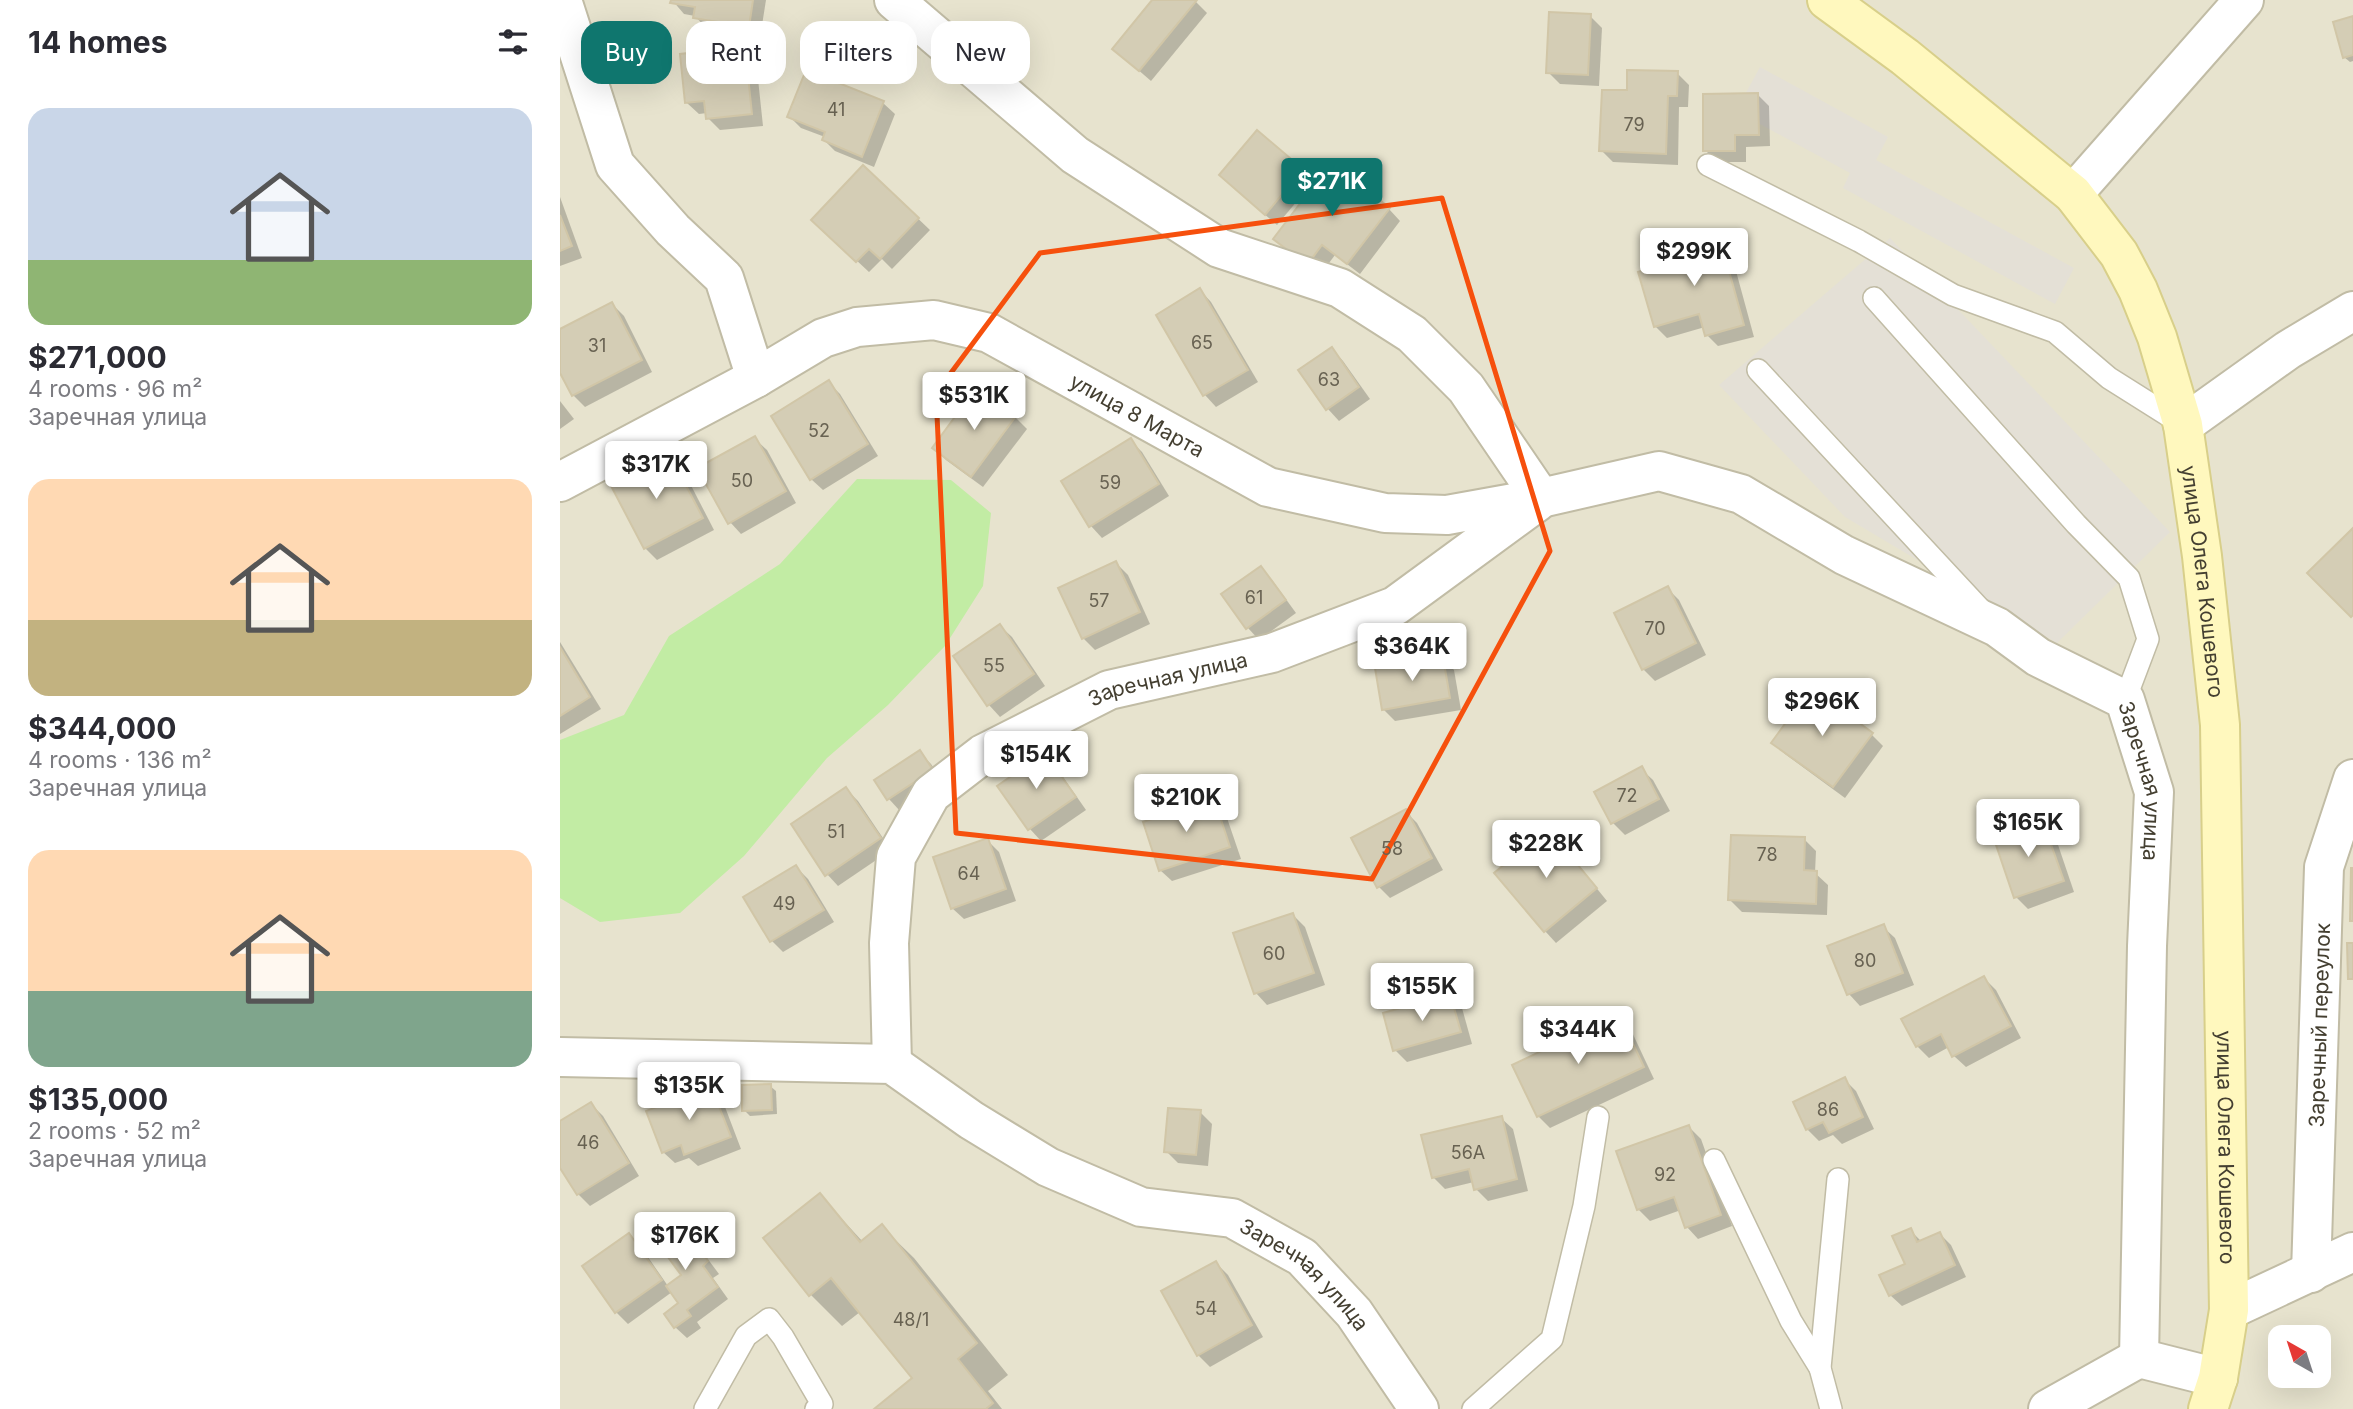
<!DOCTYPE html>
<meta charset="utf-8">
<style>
:root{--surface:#fff;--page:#f7f7f7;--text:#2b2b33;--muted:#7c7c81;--accent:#0f766e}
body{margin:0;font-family:Inter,sans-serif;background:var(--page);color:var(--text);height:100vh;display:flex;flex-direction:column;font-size:26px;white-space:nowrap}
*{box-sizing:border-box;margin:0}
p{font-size:23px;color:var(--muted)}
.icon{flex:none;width:38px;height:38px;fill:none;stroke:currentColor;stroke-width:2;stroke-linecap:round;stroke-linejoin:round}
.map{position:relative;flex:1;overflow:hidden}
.details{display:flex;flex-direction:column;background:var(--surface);width:560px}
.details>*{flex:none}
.top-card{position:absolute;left:21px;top:21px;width:665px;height:63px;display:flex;gap:14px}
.needle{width:46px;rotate:321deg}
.fabs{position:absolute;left:1708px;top:1325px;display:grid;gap:14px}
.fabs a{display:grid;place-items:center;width:63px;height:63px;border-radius:14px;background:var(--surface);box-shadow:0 7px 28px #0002;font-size:35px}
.price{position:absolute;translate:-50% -60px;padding:0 16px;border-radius:7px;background:#fff;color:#222;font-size:23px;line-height:46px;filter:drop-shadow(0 2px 4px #0008)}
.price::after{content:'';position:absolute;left:50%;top:42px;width:21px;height:16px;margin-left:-10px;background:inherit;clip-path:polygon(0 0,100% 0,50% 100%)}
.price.on{background:var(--accent);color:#fff}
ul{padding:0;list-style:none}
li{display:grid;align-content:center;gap:14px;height:371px;padding:0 28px}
li span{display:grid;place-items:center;height:217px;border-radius:21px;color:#555}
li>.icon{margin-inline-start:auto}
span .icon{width:126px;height:126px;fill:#fffc;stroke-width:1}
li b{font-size:30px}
h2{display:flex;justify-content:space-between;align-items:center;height:84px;padding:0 28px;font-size:30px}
.tag{padding:0 24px;border-radius:21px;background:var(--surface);box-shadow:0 7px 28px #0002;font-size:24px;line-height:63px}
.tag.on{background:var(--accent);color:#fff}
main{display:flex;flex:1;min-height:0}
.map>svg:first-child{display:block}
.residential{fill:#e7e3ce;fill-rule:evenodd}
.industrial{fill:#e4e0d6}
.green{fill:#c2eca4}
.shadow{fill:#0003}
.building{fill:#d4cdb5;stroke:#d1c6a7;stroke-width:2}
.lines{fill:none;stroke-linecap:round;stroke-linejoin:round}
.lane-casing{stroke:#c1bca5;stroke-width:24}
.street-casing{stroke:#c1bca5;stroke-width:42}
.secondary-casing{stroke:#d8cf8a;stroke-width:42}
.lane{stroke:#fff;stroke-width:21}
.street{stroke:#fff;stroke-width:38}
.secondary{stroke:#fff8be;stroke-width:38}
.marked{fill:none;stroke:#f6500d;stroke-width:5;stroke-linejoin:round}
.labels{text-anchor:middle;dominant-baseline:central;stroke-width:5;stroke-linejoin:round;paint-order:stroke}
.number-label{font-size:18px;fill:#686252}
.street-label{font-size:21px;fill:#443f31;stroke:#fff}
</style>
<main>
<section class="details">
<h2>14 homes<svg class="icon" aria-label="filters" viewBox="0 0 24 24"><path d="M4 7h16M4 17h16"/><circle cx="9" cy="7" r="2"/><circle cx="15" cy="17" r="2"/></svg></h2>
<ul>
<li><span style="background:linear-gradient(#c9d6e8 70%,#8fb573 0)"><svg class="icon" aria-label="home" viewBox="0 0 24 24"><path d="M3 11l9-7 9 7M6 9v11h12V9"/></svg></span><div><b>$271,000</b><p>4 rooms · 96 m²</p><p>Заречная улица</p></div></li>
<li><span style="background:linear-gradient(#ffd9b3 65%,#c2b280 0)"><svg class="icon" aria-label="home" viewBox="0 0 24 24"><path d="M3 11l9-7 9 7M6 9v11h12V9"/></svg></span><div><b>$344,000</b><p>4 rooms · 136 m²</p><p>Заречная улица</p></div></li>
<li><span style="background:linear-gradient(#ffd9b3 65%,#7fa58c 0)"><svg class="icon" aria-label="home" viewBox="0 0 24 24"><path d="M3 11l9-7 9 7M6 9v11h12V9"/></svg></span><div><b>$135,000</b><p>2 rooms · 52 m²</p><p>Заречная улица</p></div></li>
</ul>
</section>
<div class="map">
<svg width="1793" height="1409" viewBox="0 0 1793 1409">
<rect width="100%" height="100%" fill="#f3f0e0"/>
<path class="residential" d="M0 0H1793V1409H0ZM1720 1337H1759V1376H1720Z"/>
<g class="industrial">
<polygon points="1200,67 1328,137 1316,160 1514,268 1495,304 1283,188 1290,173 1176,111"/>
<polygon points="1330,238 1610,532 1497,643 1285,517 1159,385"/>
</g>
<polygon class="green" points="297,479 391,480 431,513 423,586 385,646 328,705 267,758 184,856 120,913 40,922 0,898 0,740 64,715 109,636 220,564"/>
<g class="shadow">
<polygon points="112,0 206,0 200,38 147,29 135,16 124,14"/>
<polygon points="595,0 634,0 647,13 591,81 554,49"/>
<polygon points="1030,16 1042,28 1039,86 1000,84 988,72"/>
<polygon points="1793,18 1793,61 1790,62 1784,57"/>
<polygon points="185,48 196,60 203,126 160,130 148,118 147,113 139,114 127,103"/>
<polygon points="1117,73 1129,85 1128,107 1119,107 1118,165 1053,162 1041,150 1068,92"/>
<polygon points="1197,94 1209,106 1210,146 1186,147 1186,162 1157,162 1145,150"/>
<polygon points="323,103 335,114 314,167 275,151 264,140 265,137 241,128 229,116"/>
<polygon points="698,133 753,182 717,225 673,187"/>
<polygon points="304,167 370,230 332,269 322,259 309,272 265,231"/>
<polygon points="0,197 22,258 0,266"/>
<polygon points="829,209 840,221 800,274 775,255 760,275 716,239"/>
<polygon points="1158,237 1170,249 1194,337 1158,346 1147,335 1145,327 1107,338 1095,326 1114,263"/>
<polygon points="640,290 651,302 698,382 656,407 645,395 598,315"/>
<polygon points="52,304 64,316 92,372 25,407 13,395 0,369 0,331"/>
<polygon points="772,349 783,361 810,399 779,421 768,409 740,370"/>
<polygon points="268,382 280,394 318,456 263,490 251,479"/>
<polygon points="0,401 14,419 0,429"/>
<polygon points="455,417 467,429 423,487 386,460 374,448"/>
<polygon points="195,439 207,450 236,503 181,534 170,522"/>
<polygon points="571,441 582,452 609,496 542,538 531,526 504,481"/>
<polygon points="109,455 121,466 154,530 97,560 85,548"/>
<polygon points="556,563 568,575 590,624 535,650 523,638"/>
<polygon points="701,568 712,580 736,613 699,640 688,628 663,595"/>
<polygon points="1107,588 1119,600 1146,655 1095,681 1083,669"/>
<polygon points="440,626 452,637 485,686 440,717 429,705 396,656"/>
<polygon points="0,642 41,709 0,734"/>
<polygon points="882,658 894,670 901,710 835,721 823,709"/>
<polygon points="1311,734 1323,746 1285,798 1225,754 1213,743"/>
<polygon points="359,752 371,764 383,782 340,811 329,799 317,780"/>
<polygon points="485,755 496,767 526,810 481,841 470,829 440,786"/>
<polygon points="1081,769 1093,780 1110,811 1065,835 1053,823 1036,793"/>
<polygon points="286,789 298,801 331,850 278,886 267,874"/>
<polygon points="654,800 665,812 681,859 612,881 600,870"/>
<polygon points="845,811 857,823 883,870 830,898 819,887"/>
<polygon points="1482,821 1494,833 1514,892 1468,909 1456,897"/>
<polygon points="1244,839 1256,851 1255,873 1268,885 1267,915 1182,912 1170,900"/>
<polygon points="427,840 439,852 456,901 404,919 392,908"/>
<polygon points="1000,843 1047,901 996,943 985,931"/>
<polygon points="236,867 248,879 274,922 223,952 212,941"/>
<polygon points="733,915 745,927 765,985 707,1005 696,993"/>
<polygon points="1323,927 1335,938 1354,985 1300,1006 1289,994"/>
<polygon points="1424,978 1436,990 1461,1038 1406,1067 1394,1056 1389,1047 1369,1058 1357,1046"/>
<polygon points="890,996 902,1008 912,1044 847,1062 835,1050"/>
<polygon points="1059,1016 1070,1028 1094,1079 990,1128 978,1116 954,1066"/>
<polygon points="1284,1079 1296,1091 1314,1129 1282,1144 1273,1135 1259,1141 1247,1129"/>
<polygon points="210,1086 216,1091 217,1114 190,1116 184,1110"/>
<polygon points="150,1088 162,1099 181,1149 138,1166 129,1158 115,1163 103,1152"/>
<polygon points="31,1104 43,1116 79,1176 30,1206 18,1194 0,1165 0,1123"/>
<polygon points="640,1112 652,1124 648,1166 618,1163 606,1151"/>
<polygon points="941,1118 953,1129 968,1191 928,1201 916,1189 914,1182 885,1189 873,1177"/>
<polygon points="1129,1127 1141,1139 1172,1226 1138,1239 1127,1227 1121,1210 1090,1221 1078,1209"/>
<polygon points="260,1195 303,1242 322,1227 354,1258 448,1375 428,1391 442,1409 316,1409 354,1379 300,1312 282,1326 251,1295 206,1238"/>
<polygon points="118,1222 129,1234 159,1274 153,1278 168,1299 137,1322 141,1328 127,1338 115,1327 121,1304 112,1292 68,1324 56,1312 69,1236 81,1247 108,1286 123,1276"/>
<polygon points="1350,1230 1362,1242 1380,1234 1391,1245 1406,1277 1342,1306 1330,1295 1347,1265"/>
<polygon points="656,1263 668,1275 703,1337 650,1367 638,1355"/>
</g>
<g class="building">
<polygon points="111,0 193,0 189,27 133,18 135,7 110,3"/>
<polygon points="592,0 637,0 579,71 552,49"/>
<polygon points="989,12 1031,14 1028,75 986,73"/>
<polygon points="1793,16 1793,55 1783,58 1773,22"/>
<polygon points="185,47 192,114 146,119 144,101 125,103 120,54"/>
<polygon points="246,70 324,101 302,157 262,140 265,132 227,117"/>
<polygon points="1067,70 1118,71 1117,96 1108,96 1106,154 1039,151 1042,90 1067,90"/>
<polygon points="1198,93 1199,135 1175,135 1175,151 1143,151 1143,94"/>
<polygon points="697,130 743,169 705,215 659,175"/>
<polygon points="771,163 830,208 787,264 762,245 747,265 713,239"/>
<polygon points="303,165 359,218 320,259 309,249 296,262 251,220"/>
<polygon points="0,215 12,246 0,251"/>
<polygon points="1159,235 1184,325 1145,336 1139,314 1094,327 1078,272 1112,262 1109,249"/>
<polygon points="640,288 688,370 643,396 596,315"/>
<polygon points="52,302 82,360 12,396 0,373 0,329"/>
<polygon points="772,347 799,387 766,410 738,370"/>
<polygon points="269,380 308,444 250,480 211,416"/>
<polygon points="417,387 456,416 411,477 372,448"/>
<polygon points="195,436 226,491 168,524 137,468"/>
<polygon points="571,438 599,484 529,527 501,481"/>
<polygon points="109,453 143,518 84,549 50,484"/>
<polygon points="1793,528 1793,615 1791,617 1747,573"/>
<polygon points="556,561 580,612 522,639 498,588"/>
<polygon points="701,566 726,600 686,629 661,594"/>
<polygon points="1108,586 1136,643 1082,670 1054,613"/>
<polygon points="440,624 474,674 427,706 393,656"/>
<polygon points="0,647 30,697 0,716"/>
<polygon points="883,657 890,698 822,710 815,668"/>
<polygon points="1251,688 1313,733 1273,787 1211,743"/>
<polygon points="360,750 373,770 327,800 314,780"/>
<polygon points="485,753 516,797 468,830 437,786"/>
<polygon points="1082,766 1099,799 1051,824 1034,792"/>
<polygon points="286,787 321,838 265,876 231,824"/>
<polygon points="654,798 670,847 599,871 583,822"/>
<polygon points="846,809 872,858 817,888 791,838"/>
<polygon points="1482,819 1504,881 1454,898 1433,836"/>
<polygon points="988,829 1037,888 984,932 934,873"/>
<polygon points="1171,835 1245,837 1244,870 1257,871 1256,904 1168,900"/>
<polygon points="428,838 446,889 391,909 373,857"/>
<polygon points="236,865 264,910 210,942 183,897"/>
<polygon points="1791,868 1793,868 1793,921 1790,921"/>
<polygon points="733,913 754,973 694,994 673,933"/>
<polygon points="1324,924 1343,973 1287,995 1267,946"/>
<polygon points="1787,943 1793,943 1793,979 1788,979"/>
<polygon points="1424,976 1451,1026 1392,1057 1381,1034 1356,1047 1341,1019"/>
<polygon points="890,994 901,1032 833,1051 823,1013"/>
<polygon points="1059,1014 1084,1067 977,1117 952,1065"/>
<polygon points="1285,1077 1303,1117 1269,1133 1263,1122 1246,1130 1233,1102"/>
<polygon points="211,1084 212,1110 182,1111 182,1085"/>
<polygon points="151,1086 171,1137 124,1155 121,1145 102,1153 86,1111"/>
<polygon points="31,1102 69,1163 17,1195 0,1168 0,1121"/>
<polygon points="608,1108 641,1110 636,1155 604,1152"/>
<polygon points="942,1116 957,1179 914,1190 909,1169 872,1178 861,1135"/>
<polygon points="1129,1125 1161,1215 1125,1228 1114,1197 1077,1210 1056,1151"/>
<polygon points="260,1193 300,1242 322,1224 417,1343 398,1359 433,1403 426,1409 314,1409 352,1378 271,1278 249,1296 203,1238"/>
<polygon points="118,1220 148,1261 143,1266 158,1287 127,1310 131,1316 114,1328 104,1314 118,1303 106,1286 121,1275 94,1238"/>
<polygon points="1351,1228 1357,1242 1380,1232 1395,1265 1329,1296 1319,1275 1345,1264 1332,1236"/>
<polygon points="69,1233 102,1280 55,1313 22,1266"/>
<polygon points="656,1261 692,1325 637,1356 601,1291"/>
</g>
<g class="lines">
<defs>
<g id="lane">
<polyline points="1148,165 1299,241 1393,295 1495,332 1549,378 1622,424"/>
<polyline points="1314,298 1516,524 1569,578 1588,639 1565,700"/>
<polyline points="1198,370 1421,610"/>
<polyline points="1154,1160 1231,1321 1260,1368"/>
<polyline points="145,1409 186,1336 209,1319 223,1337 262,1404 256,1409"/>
<polyline points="913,1409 992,1339 1024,1206 1038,1117"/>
<polyline points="1271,1409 1260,1368 1278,1179"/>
</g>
<g id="street">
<polyline points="2,0 55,165 113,230 164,278 196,378"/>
<polyline points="334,0 515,155 659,248 780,288 852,334 906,388 981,498"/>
<polyline points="1513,194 1684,0"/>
<polyline points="1623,425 1728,350 1793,311"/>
<path id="s1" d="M0 482 196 378 263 338 297 327 374 320 429 333 708 487 825 513 887 515 981 498 1099 471 1181 494 1284 555 1437 627 1478 657 1565 700 1594 792 1587 946 1579 1358"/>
<path id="s2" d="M0 1057 332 1064 411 1120 488 1167 581 1207 672 1218 742 1257 794 1313 859 1409"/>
<path id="s3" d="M332 1064 329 943 336 857 371 794 423 754 549 690 712 653 835 606 977 502"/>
<path id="s4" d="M1751 1273 1764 867 1793 779"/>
<polyline points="1669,1310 1793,1252"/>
<polyline points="1579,1358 1658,1378"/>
<polyline points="1488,1409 1579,1358"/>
</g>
<g id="secondary">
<path id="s5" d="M1267 0 1345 57 1513 194 1559 254 1578 290 1597 337 1623 425 1642 556 1660 725 1669 1310 1658 1378 1648 1409"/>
</g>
</defs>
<use href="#lane" class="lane-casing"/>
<use href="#street" class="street-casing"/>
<use href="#secondary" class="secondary-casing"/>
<use href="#lane" class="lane"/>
<use href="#street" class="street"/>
<use href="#secondary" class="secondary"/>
</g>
<path class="marked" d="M882 198 990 551 812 879 396 833 376 393 480 253Z"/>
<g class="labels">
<g class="number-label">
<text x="276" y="109">41</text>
<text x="1074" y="124">79</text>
<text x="642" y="342">65</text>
<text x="37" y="345">31</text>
<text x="769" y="379">63</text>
<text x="259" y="430">52</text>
<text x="182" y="480">50</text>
<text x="550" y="482">59</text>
<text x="694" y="597">61</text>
<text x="539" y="600">57</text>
<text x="1095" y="628">70</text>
<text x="434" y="665">55</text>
<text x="1067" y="795">72</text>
<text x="276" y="831">51</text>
<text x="832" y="848">58</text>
<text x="1207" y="854">78</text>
<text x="409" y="873">64</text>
<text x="224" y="903">49</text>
<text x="714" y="953">60</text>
<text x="1305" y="960">80</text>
<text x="1268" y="1109">86</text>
<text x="28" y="1142">46</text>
<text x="908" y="1152">56А</text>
<text x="1105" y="1174">92</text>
<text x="646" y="1308">54</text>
<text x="351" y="1319">48/1</text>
</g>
<g class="street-label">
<text stroke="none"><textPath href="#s1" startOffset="639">улица 8 Марта</textPath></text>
<text stroke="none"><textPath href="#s5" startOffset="730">улица Олега Кошевого</textPath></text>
<text stroke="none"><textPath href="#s3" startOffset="546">Заречная улица</textPath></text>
<text stroke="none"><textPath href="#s1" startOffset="1792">Заречная улица</textPath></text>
<text stroke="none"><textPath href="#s4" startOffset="248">Заречный переулок</textPath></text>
<text stroke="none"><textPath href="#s5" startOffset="1297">улица Олега Кошевого</textPath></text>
<text stroke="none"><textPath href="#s2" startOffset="805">Заречная улица</textPath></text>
</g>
</g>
</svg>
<div class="fabs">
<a><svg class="needle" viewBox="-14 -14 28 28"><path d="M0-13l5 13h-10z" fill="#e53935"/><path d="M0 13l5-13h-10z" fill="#7c7c81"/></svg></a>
</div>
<b class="price on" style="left:772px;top:218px">$271K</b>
<b class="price" style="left:1134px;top:288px">$299K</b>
<b class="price" style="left:414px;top:432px">$531K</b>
<b class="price" style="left:96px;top:501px">$317K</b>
<b class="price" style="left:852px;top:683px">$364K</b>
<b class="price" style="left:1262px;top:738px">$296K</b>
<b class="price" style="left:476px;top:791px">$154K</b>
<b class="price" style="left:626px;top:834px">$210K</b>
<b class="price" style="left:1468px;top:859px">$165K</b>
<b class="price" style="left:986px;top:880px">$228K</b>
<b class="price" style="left:862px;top:1023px">$155K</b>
<b class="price" style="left:1018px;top:1066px">$344K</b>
<b class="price" style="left:129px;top:1122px">$135K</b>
<b class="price" style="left:125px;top:1272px">$176K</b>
<div class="top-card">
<a class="tag on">Buy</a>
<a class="tag">Rent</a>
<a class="tag">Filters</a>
<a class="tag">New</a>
</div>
</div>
</main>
